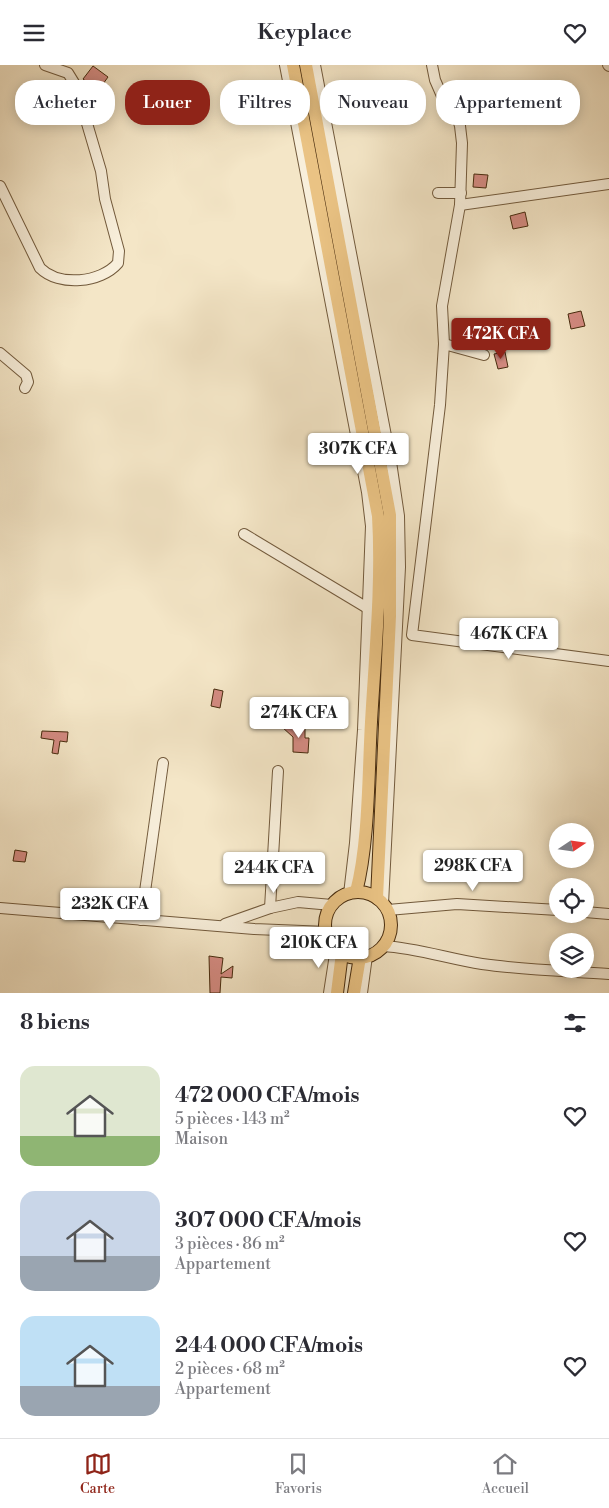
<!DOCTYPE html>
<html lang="fr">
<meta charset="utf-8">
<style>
:root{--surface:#fff;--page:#f7f7f7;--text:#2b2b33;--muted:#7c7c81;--line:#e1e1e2;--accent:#8f2418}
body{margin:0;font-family:"Libre Bodoni",serif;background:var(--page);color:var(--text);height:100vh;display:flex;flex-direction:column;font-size:19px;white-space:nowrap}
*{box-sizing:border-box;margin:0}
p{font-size:16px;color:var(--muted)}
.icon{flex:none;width:28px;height:28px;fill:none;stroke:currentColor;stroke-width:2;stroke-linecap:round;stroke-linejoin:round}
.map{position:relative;height:928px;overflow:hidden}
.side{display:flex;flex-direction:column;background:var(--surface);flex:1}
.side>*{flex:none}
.top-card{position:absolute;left:15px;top:15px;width:580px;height:45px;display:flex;gap:10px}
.needle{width:32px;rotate:77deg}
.buttons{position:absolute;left:549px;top:758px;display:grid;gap:10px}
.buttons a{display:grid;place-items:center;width:45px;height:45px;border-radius:50%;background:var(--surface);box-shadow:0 2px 12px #0003;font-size:25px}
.price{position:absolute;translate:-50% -42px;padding:0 11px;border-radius:5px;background:#fff;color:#222;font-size:16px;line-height:32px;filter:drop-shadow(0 1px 2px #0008)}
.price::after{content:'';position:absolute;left:50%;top:30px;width:15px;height:11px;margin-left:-8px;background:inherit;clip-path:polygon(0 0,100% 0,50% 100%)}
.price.current{background:var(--accent);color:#fff}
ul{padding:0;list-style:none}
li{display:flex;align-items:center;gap:15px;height:125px;padding:0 20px}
li span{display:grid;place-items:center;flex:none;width:140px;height:100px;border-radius:15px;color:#555}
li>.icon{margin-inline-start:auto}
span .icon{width:60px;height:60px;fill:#fffc;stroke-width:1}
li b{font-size:21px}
h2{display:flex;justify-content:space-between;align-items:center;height:60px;padding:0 20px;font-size:21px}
.pill{padding:0 18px;border-radius:20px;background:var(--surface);box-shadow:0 2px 12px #0003;font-size:18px;line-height:45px}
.pill.current{background:var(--accent);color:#fff}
header{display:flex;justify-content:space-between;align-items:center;height:65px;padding:0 20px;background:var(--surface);font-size:22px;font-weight:600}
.tabs{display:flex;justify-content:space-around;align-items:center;height:70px;border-top:1px solid var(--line);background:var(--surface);font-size:14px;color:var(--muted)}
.tabs a{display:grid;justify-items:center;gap:2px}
.tabs .current{color:var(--accent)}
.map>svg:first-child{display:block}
.building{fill:#d48b82;stroke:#472b0d}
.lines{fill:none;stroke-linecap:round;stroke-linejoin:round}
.minor-casing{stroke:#725a3c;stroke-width:12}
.major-casing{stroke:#472b0d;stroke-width:14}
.minor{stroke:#f8efdb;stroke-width:10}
.major{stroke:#eac384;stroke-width:12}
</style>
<header><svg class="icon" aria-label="menu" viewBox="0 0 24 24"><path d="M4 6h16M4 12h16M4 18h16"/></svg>Keyplace<svg class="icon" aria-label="heart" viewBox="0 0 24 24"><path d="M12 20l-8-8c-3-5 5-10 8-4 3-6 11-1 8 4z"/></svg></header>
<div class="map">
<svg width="609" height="928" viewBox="0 0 609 928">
<rect width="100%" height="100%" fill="#f4e6c7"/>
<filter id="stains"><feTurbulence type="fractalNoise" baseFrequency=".004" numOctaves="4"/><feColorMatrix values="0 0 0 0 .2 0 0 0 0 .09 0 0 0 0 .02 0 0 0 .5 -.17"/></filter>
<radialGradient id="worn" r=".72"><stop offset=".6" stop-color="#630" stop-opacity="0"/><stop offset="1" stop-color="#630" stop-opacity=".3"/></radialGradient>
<g class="building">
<polygon points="93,1 108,12 98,26 83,14"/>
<polygon points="142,39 154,50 146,59 134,48"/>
<polygon points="474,109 488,110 486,123 473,122"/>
<polygon points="525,147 528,161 513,164 510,151"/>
<polygon points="581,246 585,261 571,264 568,249"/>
<polygon points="505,287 508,302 498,304 494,289"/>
<polygon points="214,624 223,626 220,643 211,641"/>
<polygon points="296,661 297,664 305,663 305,673 309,673 308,688 293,687 293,672 282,662"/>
<polygon points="42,666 68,667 67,677 60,676 58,689 52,688 54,675 41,673"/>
<polygon points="15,785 27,787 25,797 13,796"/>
<polygon points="209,891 223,893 221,909 233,901 232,913 221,912 220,928 210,928"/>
</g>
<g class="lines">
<defs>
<g id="minor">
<polyline points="285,0 367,427 371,461 363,665 355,778 349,829"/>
<polyline points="315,0 391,397 399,451 400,502 383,839"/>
<polyline points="432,0 435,15 442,31 454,42 460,61 462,78 460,140 442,241 444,279"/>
<polyline points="608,0 609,1"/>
<path d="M0 121 40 203C59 222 101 218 118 198L119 186 105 134 101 106 76 21 68 8 45 0"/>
<polyline points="438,128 461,128"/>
<polyline points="460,140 609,119"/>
<polyline points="0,288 26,310 28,317 25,323"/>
<polyline points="484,290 444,279 440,340 412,570 609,596"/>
<polyline points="244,469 374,547"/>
<polyline points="0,843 254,864 327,867"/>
<polyline points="270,843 278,706"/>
<polyline points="388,845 457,839 558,845"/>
<polyline points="585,847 609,849"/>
<polyline points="141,855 163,698"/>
<polyline points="225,859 270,843 298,837 332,840"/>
<path d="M383 881C417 883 449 894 482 899 524 905 567 906 609 909"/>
<polyline points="329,928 336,883"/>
<polyline points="362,928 367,891"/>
</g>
<g id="major">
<path d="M293 0 378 451C382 519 375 588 371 657 368 709 369 777 356 827"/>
<polyline points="306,0 390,450 390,551 377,833"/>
<circle cx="358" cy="860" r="33"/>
<polyline points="337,928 342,888"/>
<polyline points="354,928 360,892"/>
</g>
</defs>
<use href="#minor" class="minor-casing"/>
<use href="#major" class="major-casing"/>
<use href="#minor" class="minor"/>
<use href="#major" class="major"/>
</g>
<rect width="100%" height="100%" filter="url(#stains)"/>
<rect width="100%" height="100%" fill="url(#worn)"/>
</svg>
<div class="buttons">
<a><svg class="needle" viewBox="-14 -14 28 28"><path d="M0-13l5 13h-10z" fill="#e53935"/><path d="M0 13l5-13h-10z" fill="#7c7c81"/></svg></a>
<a><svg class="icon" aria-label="locate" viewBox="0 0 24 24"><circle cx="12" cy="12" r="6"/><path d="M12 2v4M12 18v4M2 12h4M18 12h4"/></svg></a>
<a><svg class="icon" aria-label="layers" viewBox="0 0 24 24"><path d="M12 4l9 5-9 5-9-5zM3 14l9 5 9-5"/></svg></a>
</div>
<b class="price current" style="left:501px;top:295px">472K CFA</b>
<b class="price" style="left:358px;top:410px">307K CFA</b>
<b class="price" style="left:509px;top:595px">467K CFA</b>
<b class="price" style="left:299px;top:674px">274K CFA</b>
<b class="price" style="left:473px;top:827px">298K CFA</b>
<b class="price" style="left:274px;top:829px">244K CFA</b>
<b class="price" style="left:110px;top:865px">232K CFA</b>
<b class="price" style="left:319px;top:904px">210K CFA</b>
<div class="top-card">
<a class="pill">Acheter</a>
<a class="pill current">Louer</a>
<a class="pill">Filtres</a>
<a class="pill">Nouveau</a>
<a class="pill">Appartement</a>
</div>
</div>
<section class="side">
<h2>8 biens<svg class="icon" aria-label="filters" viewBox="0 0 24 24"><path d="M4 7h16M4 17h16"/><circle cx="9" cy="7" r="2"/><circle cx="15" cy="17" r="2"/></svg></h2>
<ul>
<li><span style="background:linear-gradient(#dfe7d0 70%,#8fb573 0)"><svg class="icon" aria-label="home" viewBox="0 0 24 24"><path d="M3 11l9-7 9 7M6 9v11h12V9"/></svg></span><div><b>472 000 CFA/mois</b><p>5 pièces · 143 m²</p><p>Maison</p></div><svg class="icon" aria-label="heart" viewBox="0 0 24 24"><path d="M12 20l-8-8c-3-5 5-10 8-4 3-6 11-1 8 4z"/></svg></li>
<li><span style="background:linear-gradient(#c9d6e8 65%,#9aa5b1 0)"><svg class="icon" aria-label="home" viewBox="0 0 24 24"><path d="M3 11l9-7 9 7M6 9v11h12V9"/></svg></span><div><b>307 000 CFA/mois</b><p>3 pièces · 86 m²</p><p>Appartement</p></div><svg class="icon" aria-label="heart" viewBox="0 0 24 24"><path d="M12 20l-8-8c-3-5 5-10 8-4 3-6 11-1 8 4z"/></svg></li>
<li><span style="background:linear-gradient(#bfe0f5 70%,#9aa5b1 0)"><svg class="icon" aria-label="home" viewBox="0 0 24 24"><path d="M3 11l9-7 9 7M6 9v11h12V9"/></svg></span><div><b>244 000 CFA/mois</b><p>2 pièces · 68 m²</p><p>Appartement</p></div><svg class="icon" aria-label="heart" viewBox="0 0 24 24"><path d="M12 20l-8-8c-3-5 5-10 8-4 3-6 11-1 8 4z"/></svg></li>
</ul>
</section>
<nav class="tabs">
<a class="current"><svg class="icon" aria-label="map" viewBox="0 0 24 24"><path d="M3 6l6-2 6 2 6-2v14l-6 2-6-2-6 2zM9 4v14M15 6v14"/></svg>Carte</a>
<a><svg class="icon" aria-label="saved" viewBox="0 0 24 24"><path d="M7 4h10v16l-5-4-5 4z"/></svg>Favoris</a>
<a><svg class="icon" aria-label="home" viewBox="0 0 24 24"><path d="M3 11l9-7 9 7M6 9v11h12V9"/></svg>Accueil</a>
</nav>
